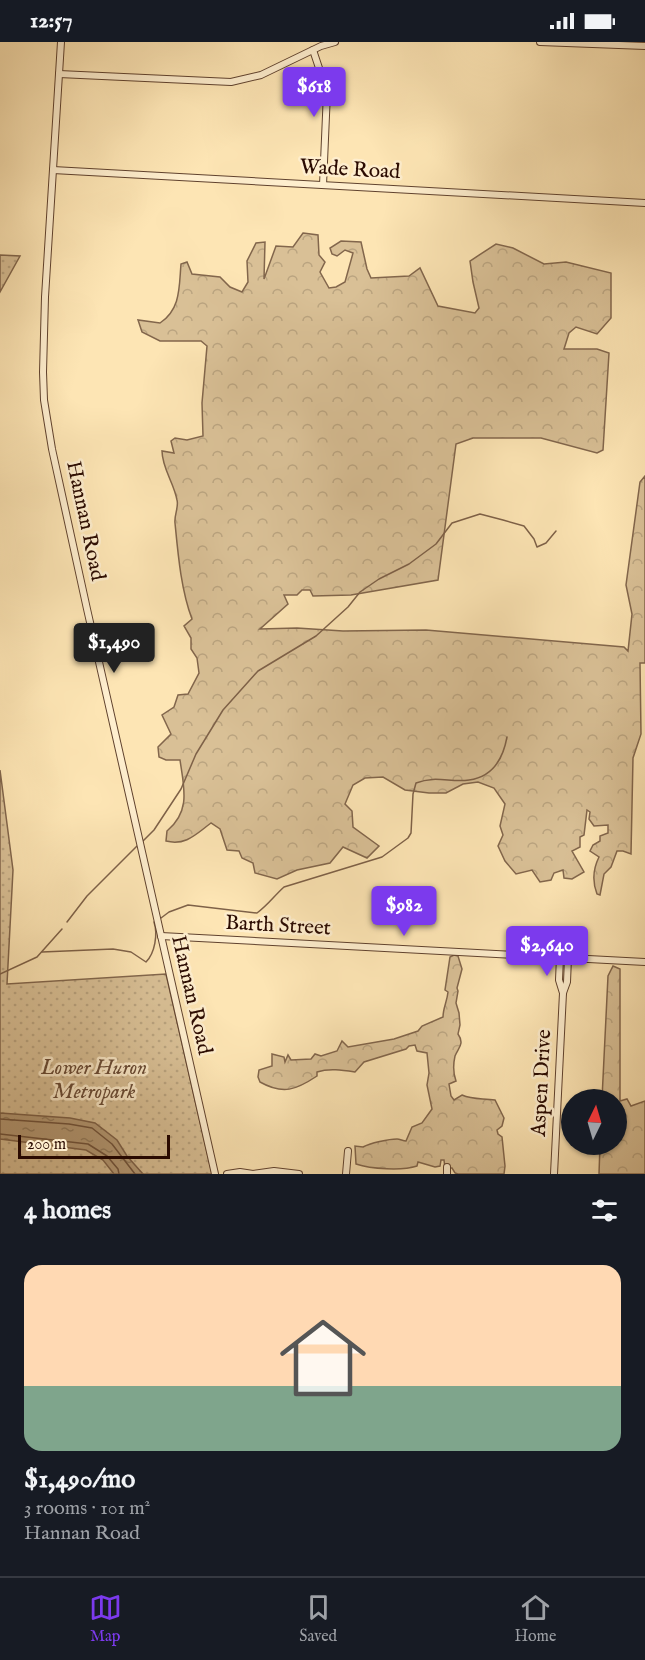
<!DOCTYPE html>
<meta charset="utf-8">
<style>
:root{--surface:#171b24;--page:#242831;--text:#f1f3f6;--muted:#9ea1a6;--line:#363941;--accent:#7c3aed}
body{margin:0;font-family:"IM FELL English",serif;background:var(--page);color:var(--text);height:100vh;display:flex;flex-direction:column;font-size:22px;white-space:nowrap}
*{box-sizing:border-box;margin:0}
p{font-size:20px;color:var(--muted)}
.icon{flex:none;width:33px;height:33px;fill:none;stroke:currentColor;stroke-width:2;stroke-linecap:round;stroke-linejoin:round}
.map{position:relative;height:1132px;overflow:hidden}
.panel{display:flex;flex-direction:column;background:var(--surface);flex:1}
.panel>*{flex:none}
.needle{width:39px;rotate:5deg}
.tools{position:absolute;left:561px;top:1047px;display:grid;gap:12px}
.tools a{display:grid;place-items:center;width:66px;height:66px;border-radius:50%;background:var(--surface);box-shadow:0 2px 4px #0004;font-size:30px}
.scale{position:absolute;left:18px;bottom:15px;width:152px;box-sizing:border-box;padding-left:6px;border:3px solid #2b0b01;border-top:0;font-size:16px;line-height:21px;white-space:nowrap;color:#2b0b01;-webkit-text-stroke:4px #feeece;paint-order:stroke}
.price{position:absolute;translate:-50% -51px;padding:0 14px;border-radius:6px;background:var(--accent);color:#fff;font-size:20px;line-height:39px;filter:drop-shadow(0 2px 3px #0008)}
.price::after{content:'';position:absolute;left:50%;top:36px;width:18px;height:14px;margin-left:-9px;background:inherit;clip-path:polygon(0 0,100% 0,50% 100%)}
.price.current{background:#222;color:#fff}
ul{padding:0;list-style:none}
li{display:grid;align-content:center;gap:12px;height:318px;padding:0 24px}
li span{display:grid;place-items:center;height:186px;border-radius:18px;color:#555}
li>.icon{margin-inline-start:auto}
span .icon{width:108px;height:108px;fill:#fffc;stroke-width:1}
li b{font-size:26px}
h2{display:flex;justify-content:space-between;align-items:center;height:72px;padding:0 24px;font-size:26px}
.status{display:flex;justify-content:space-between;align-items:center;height:42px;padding:0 30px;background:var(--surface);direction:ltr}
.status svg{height:16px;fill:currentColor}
.menu{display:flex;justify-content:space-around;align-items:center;height:84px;border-top:2px solid var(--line);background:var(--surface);font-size:16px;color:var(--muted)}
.menu a{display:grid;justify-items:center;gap:3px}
.menu .current{color:var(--accent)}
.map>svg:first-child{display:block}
.forest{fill:url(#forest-crowns);stroke:#82664c;stroke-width:1.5}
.park{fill:url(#park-dots);stroke:#82664c;stroke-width:1.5}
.water{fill:url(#water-ripples);stroke:#7e6148;stroke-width:1.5}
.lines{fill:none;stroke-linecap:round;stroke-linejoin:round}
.shore{stroke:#70533c;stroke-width:1.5}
.stream{stroke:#7e6148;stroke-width:1.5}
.minor-casing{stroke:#60422e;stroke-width:8}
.minor{stroke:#feeece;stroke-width:6}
.labels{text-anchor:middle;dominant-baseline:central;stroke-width:5;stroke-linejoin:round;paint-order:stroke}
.street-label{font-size:21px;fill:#2b0b01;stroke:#feeece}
.park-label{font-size:21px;font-style:italic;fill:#684a35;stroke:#feeece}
</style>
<div class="status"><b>12:57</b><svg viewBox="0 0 49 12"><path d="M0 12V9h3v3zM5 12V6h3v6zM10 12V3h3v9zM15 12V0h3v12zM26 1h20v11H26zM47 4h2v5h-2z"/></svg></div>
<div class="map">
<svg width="645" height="1132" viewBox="0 0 645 1132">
<defs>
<pattern id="forest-crowns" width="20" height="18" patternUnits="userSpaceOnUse" patternTransform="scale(1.5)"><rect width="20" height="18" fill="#d9c096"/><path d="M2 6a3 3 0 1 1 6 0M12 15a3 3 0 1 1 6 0" fill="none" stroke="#baa480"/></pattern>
<pattern id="park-dots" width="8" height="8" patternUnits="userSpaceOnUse" patternTransform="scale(1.5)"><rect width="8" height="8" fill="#d9c096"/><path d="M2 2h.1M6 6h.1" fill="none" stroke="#baa480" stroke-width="1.8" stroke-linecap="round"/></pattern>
<pattern id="water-ripples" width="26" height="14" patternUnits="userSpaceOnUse" patternTransform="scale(1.5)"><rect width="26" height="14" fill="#b69b77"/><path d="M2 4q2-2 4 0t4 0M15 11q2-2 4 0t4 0" fill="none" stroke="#947d5f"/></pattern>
</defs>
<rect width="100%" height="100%" fill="#fde5b4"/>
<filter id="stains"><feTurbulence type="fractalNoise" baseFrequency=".00333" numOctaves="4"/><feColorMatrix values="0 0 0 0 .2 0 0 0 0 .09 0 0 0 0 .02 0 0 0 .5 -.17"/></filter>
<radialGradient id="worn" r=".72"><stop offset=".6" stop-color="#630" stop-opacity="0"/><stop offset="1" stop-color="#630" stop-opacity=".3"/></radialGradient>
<g class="forest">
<path d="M303 191 318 193 319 213 325 220 320 230 329 246 336 245 345 240 353 211 345 208 337 214 332 212 330 206 341 199 361 200 367 227 371 236 409 234 420 226 438 264 475 271 479 266 473 240 470 219 496 202 513 206 544 222 566 220 611 231V276L597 292 576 285 569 291 564 307H597L609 311 603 408 597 411 541 396H473L456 402 438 538 351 553 313 554 310 548H302L297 553H284L288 562 260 587 297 586 343 589 426 588 624 605 628 609 632 572 626 543 640 440 645 434V621H640L641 692 633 716 631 812 623 809H617L611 825 604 832 600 853 597 852C592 839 593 827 599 815L590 809 593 803 600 799V794L608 791V783L594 784 589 777 590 770 587 768 584 793 580 795V805L572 809 584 830 572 837 564 836 563 828 554 831 551 838 540 840 532 828 516 832 505 819 498 804 503 793 500 784 505 762 494 746 478 740 463 742 446 751H429L405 748 383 735 365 736 353 743 345 762 352 769 353 785 379 804 367 816 343 805 330 821 297 828 277 837 255 831 253 821 242 816 239 809 227 808 220 787 211 781C196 792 186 804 166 799L167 789C191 769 184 746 180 718H166L159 715 158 705 171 692 162 673 174 665 178 653 188 652 199 631 197 616 191 607V596L184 584 192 577C181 548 178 512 175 481 174 473 179 465 177 458 174 441 162 426 162 409L174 411 171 399 175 396 187 398 203 394 202 361 207 304 201 299H160L142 290 138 278 160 281C181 267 179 245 181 222L187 220 192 232 220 235 230 245 242 250 248 240 247 219 256 201 265 200 264 237 276 204 293 205Z"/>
<path d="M454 913 458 914 462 927 457 946 458 949 456 961 459 971 460 983 458 992C465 1002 458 1006 455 1014 453 1023 453 1031 456 1039L449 1042 451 1054 454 1058 462 1053C473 1058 483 1056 495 1058L504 1076 502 1084 497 1088 498 1092 502 1095 505 1124 504 1132H458L455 1131 452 1126H445L444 1118H441L440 1124 435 1125 418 1120 417 1124C402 1129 371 1127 356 1122L355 1104 363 1105C370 1101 389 1097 397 1097 400 1097 403 1099 406 1099L412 1085 422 1081 432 1067 427 1043 429 1031 427 1011 417 1009 415 1003 409 1004 406 1007 364 1020 355 1030C342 1028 329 1026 317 1030V1034C296 1048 283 1053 260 1040L258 1035 259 1028 272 1024V1012L284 1015 285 1020 288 1013 291 1018 311 1017 315 1012 321 1014 337 1009 342 999 348 1005 394 997 418 989 422 984 443 975C443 966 447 960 448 950L445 948 450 915Z"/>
<polygon points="613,924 620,927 620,1059 627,1057 631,1064 645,1059 645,1132 599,1132 600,1103 616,1102 616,1058 602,1057 608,934"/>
</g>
<g class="park">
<polygon points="0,213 20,214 0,250"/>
<polygon points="0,728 13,828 7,942 166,932 212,1132 0,1132"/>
</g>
<polygon class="water" points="0,1071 70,1076 95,1081 117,1098 127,1114 143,1132 114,1132 103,1118 86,1108 0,1097"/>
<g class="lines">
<g class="shore">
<polyline points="0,1077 69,1082 92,1086 112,1102 135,1132"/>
<polyline points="0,1092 88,1102 107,1114 118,1127 119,1132"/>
</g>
<g class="stream">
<polyline points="143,799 154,788 181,747 196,712 223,668 258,629 316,594 348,565 360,550 379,537 409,522 436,502 452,481 480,472 503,478 524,484 534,497 537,505 546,501 556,489"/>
<path d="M161 876 169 870 188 863 257 871C268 863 274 854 284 845L382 815 408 796 411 791 413 752 416 741C436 733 451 741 469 738 492 735 503 717 507 695"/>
<polyline points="67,880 87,854 137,804"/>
<path d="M42 910 113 907 131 910 146 920C155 911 158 892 154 880"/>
<polyline points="0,932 37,915 62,887"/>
</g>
<defs>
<g id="minor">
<polyline points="61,0 45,255 43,330 44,358 52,407 87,567 215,1132"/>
<polyline points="540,0 645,4"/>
<polyline points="313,8 327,50 323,143"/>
<polyline points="59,32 231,40 261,33 321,4 335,0"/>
<polyline points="53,128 645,161"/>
<polyline points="161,894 645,920"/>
<polyline points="560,915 559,938 563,951"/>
<polyline points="227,1132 240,1130 253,1132"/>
<polyline points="253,1132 274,1129 299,1132"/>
<polyline points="346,1132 348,1109"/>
<polyline points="447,1132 447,1125"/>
<polyline points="554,1132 563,951 567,940 568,916"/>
</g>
</defs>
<use href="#minor" class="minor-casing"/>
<use href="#minor" class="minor"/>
</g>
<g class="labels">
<g class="street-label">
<text transform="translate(350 128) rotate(3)">Wade Road</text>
<text transform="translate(85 479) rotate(78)">Hannan Road</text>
<text transform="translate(278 884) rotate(3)">Barth Street</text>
<text transform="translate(191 953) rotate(77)">Hannan Road</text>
<text transform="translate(542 1041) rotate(-87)">Aspen Drive</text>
</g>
<g class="park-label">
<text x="94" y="1026">Lower Huron<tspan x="94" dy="24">Metropark</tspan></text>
</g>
</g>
<rect width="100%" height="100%" filter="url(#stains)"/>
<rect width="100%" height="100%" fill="url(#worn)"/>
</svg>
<div class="tools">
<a><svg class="needle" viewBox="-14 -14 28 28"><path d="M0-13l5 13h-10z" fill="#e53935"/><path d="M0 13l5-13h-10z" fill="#9ea1a6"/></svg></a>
</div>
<div class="scale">200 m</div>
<b class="price" style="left:314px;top:76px">$618</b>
<b class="price current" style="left:114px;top:632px">$1,490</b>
<b class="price" style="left:404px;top:895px">$982</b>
<b class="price" style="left:547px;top:935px">$2,640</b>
</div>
<section class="panel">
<h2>4 homes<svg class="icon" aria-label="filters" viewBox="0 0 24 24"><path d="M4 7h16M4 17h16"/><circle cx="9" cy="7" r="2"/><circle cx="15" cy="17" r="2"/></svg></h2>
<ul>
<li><span style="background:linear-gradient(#ffd9b3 65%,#7fa58c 0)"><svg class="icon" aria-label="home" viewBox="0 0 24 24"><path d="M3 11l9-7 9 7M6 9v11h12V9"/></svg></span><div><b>$1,490/mo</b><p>3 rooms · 101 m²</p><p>Hannan Road</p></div></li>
</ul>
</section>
<nav class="menu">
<a class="current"><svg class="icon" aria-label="map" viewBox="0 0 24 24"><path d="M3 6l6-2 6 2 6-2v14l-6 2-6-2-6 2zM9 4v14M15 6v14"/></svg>Map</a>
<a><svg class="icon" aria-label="saved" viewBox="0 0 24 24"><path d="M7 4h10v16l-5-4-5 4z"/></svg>Saved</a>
<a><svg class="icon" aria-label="home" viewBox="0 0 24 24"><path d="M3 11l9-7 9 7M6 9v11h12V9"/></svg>Home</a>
</nav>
